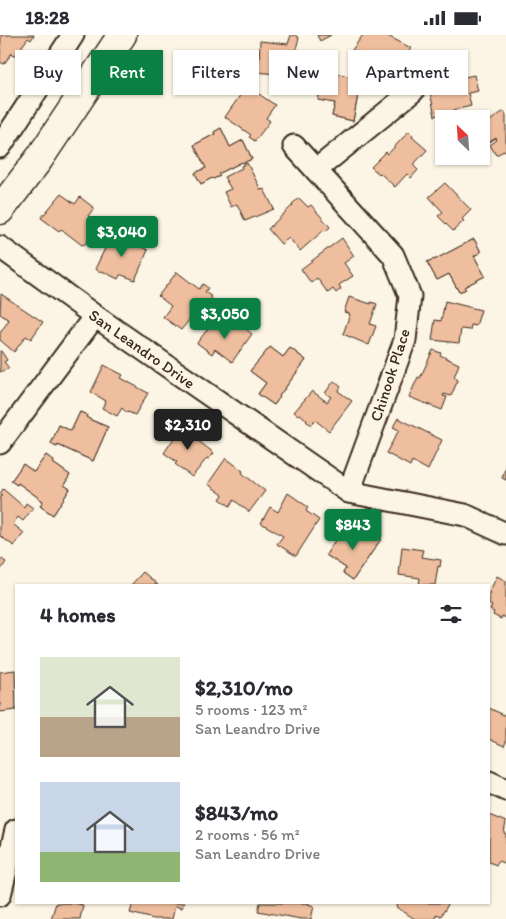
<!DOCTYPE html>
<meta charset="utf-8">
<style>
:root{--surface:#fff;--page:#f2f2f3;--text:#2b2b33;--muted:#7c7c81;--accent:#0b8043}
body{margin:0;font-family:Itim,sans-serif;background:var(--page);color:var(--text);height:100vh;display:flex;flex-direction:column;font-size:19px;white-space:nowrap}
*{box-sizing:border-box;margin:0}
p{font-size:16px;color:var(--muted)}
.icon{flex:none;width:28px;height:28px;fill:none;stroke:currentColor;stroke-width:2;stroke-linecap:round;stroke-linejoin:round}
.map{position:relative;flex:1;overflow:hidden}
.panel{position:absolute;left:15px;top:549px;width:475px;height:320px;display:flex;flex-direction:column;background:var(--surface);border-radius:0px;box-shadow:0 1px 4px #0004}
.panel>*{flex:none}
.hud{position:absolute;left:15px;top:15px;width:476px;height:45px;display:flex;gap:10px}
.needle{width:32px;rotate:335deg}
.buttons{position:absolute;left:435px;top:75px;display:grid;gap:10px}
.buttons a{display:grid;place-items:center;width:55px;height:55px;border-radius:0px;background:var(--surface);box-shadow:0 1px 4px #0004;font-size:25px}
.price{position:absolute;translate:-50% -42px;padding:0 11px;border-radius:5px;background:var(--accent);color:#fff;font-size:16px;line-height:32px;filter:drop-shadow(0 1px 2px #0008)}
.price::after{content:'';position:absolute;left:50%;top:30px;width:15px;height:11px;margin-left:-8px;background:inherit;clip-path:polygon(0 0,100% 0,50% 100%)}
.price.current{background:#222;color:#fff}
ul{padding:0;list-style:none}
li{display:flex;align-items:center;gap:15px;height:125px;padding:0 25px}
li span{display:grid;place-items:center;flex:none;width:140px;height:100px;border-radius:0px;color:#555}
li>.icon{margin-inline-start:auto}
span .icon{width:60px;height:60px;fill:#fffc;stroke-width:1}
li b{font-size:21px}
h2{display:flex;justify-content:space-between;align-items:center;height:60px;padding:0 25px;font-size:21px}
.pill{padding:0 18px;border-radius:0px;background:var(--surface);box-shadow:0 1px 4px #0004;font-size:18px;line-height:45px}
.pill.current{background:var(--accent);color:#fff}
.status{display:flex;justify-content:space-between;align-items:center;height:35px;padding:0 25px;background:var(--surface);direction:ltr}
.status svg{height:14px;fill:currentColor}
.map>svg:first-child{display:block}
.building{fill:#eebe9e;stroke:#3b2a1e;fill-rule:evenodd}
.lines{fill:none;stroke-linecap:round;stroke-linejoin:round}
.minor-casing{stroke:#3b2a1e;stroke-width:25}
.major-casing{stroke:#3b2a1e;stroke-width:31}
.minor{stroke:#fcf5e5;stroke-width:21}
.major{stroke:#fcf5e5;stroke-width:28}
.labels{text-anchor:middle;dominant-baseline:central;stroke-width:4.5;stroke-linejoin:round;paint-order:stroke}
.street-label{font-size:16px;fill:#3b2a1e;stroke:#fcf5e5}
</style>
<div class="status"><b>18:28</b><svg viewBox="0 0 49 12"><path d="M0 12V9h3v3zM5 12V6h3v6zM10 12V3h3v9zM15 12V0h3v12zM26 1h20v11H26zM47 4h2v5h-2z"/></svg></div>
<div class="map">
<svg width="506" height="884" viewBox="0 0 506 884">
<rect width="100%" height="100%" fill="#fcf5e5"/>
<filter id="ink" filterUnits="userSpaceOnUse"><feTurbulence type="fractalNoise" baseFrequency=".02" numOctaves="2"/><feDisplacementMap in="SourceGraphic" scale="10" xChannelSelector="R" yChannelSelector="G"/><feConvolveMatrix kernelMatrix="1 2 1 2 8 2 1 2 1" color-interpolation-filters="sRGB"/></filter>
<g filter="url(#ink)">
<g class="building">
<polygon points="1,0 34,0 31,5 28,3 15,21 12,18 4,29 0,27"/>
<polygon points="291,0 295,0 299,3 297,10 294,46 296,46 295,54 275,52 276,39 256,37 256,26 259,27 260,6 288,9"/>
<polygon points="317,0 331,0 320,6"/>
<polygon points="363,0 386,0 411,13 401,30 403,31 400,38 373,23 372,26 352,15"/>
<polygon points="454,24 461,27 465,42 474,40 478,56 468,58 471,71 454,75 455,80 447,82 446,77 435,81 430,57 433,57 430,40 445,37 443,27"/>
<path d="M326 36 361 44 353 86 332 81 335 68 318 65ZM340 58 347 59 346 64 339 63Z"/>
<polygon points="326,36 361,44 353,86 332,81 335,68 318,65"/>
<polygon points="247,44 257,50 253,55 275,70 266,83 270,86 255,106 249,102 251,100 225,82 246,52 243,50"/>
<polygon points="504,76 506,80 506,115 496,120 490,110 497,105 496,103 488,108 481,98 481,92"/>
<path d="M221 93 230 112 243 105 252 124 243 128 242 127 218 139 220 141 213 144 212 143 201 149 195 138 206 133 194 110 215 99 214 97ZM224 116 228 122 223 125 220 118Z"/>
<polygon points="221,93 230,112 243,105 252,124 243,128 242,127 218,139 220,141 213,144 212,143 201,149 195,138 206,133 194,110 215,99 214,97"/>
<polygon points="409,96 413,100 412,102 427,115 413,130 418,135 411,143 407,139 395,152 380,138 379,139 371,132 386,117 388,119"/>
<polygon points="247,128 261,155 264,154 274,174 245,186 237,169 231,172 224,157 231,154 224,142 242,133 241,131"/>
<polygon points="445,148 471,175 462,184 464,186 453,196 438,181 443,177 429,162"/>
<polygon points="61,159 75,169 80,162 94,173 88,181 100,190 96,195 102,199 97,206 91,202 85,209 82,210 61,194 59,196 41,183"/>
<polygon points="299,163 308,172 311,170 330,192 326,196 324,195 300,216 289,203 281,209 268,194 293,170 292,169"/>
<polygon points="112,199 148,215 135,245 122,240 120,240 118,244 102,236 101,237 95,234"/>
<polygon points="342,203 354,221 344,228 353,241 339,250 341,254 336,258 333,254 328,258 317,243 311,248 301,234"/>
<path d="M474 204 481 217 474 221 485 241 464 252 466 254 459 257 449 239 437 245 427 227 434 224V225ZM456 226 460 232 456 235 451 229Z"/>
<polygon points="474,204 481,217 474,221 485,241 464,252 466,254 459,257 449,239 437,245 427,227 434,224 434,225"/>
<polygon points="177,237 199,254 203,249 208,253 205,257 212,262 199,283 194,279 181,295 163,282 171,271 158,261"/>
<polygon points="1,259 43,287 31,304 26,301 14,317 0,305 0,298 9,285 0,279"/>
<polygon points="349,262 371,269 371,267 377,269 370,289 376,291 369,310 343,299 350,279 344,277"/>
<polygon points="445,266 481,275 476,291 471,290 470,295 461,294 459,308 432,305 435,285 441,286"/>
<polygon points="235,285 252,299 232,327 215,314 212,319 197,308 213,287 226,297"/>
<path d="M270 312 283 322 290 313 306 325 279 361 280 362 274 370 258 359 266 348 250 336ZM274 339 280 343 277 347 271 343Z"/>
<polygon points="270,312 283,322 290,313 306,325 279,361 280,362 274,370 258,359 266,348 250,336"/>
<polygon points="433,315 441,318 440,320 459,329 454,342 458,345 451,361 444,359 443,361 447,362 442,375 409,362 418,342 420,343"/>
<polygon points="0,316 1,316 7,325 4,327 9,333 0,337"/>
<polygon points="104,330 123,340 121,343 148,358 135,380 128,377 127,378 122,373 117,381 102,373 106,366 91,357"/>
<polygon points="334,346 341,352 338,356 352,366 329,396 315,385 311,390 306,386 307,385 300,379 298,380 294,377 312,356 327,367 331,362 325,358"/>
<path d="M80 377 87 380 86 382 91 385 108 392 93 426 58 410 57 412 51 409 59 390 71 396ZM78 400 82 401 80 408 75 406Z"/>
<polygon points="80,377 87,380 86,382 91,385 108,392 93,426 58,410 57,412 51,409 59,390 71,396"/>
<polygon points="398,383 442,405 428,435 412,426 410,431 386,418 399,395 393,392"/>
<polygon points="184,388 201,400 197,405 214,418 209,424 207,423 192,442 175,429 177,427 164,418"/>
<path d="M46 420 54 426 53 428 70 440 64 450 70 454 53 480 40 471 43 466 18 448 17 450 11 446 23 429 34 437ZM40 442 44 445 40 451 36 448Z"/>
<polygon points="46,420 54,426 53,428 70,440 64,450 70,454 53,480 40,471 43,466 18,448 17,450 11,446 23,429 34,437"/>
<polygon points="226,423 243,436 242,438 265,456 249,477 234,465 230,471 220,464 223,460 208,449"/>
<polygon points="506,431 506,445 502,443"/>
<polygon points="3,454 24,472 26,468 33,473 23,486 18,482 13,489 24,498 14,511 0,501 0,463 2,460 0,459"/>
<polygon points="288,458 308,472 306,476 319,485 296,521 277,509 283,501 261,488 270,472 278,477"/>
<path d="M363 492 381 504 353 545 343 538 346 533 326 520 342 494 356 503ZM355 510 361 514 359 519 352 515Z"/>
<polygon points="363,492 381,504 353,545 343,538 346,533 326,520 342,494 356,503"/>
<polygon points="402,512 423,515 421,522 441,525 440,532 438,531 435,550 419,550 420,543 399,540"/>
<polygon points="0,523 6,527 0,536"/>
<polygon points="143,537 158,550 131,550"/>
<polygon points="497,541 506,546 506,583 502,581 501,584 493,580 494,577 490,575 492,571 489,569 489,558"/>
<polygon points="15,635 16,675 0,677 0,637"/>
<polygon points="489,673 506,681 506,707 504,711 489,704"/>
<polygon points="489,780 506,787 504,798 506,799 506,829 498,826 496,830 489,827"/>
<polygon points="56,868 73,868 83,870 80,884 51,884"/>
<polygon points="133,868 184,868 182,873 175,871 172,884 154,884 130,878"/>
<polygon points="260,868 309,868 308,869 314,871 311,884 301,884 258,876"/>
<polygon points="399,868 449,868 441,881 437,879 434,884 415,884 396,872"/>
</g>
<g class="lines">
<defs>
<g id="minor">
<polyline points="294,111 393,220 410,261 405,305 349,457"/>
<polyline points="0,112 73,0"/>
<polyline points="316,135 413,56"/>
<polyline points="0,212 95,281 349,457 465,480 506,499"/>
<polyline points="0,408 95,281"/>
<polyline points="489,747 506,755"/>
<polyline points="0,860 16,795"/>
</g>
<polyline id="major" points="0,175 39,124 122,0"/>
</defs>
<use href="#minor" class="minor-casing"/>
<use href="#major" class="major-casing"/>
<use href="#minor" class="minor"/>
<use href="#major" class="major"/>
</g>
</g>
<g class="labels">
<g class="street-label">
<text transform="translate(142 314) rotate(35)">San Leandro Drive</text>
<text transform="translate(390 340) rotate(-72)">Chinook Place</text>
</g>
</g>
</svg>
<div class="buttons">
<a><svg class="needle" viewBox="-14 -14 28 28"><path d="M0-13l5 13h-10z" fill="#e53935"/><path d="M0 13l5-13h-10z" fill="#7c7c81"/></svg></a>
</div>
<b class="price" style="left:122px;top:223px">$3,040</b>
<b class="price" style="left:225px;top:305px">$3,050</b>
<b class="price current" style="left:188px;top:416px">$2,310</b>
<b class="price" style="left:353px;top:516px">$843</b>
<div class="hud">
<a class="pill">Buy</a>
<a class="pill current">Rent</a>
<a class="pill">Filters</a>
<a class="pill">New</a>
<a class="pill">Apartment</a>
</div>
<section class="panel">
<h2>4 homes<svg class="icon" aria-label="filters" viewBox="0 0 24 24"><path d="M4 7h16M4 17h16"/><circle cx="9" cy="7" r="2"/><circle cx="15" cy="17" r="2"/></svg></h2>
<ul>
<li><span style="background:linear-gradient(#dfe7d0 60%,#b9a48a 0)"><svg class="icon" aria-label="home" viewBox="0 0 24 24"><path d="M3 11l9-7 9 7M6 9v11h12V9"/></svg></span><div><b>$2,310/mo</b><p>5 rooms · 123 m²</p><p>San Leandro Drive</p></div></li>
<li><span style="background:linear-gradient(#c9d6e8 70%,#8fb573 0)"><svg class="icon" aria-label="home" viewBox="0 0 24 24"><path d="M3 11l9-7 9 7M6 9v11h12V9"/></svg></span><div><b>$843/mo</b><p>2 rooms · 56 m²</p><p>San Leandro Drive</p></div></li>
</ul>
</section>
</div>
